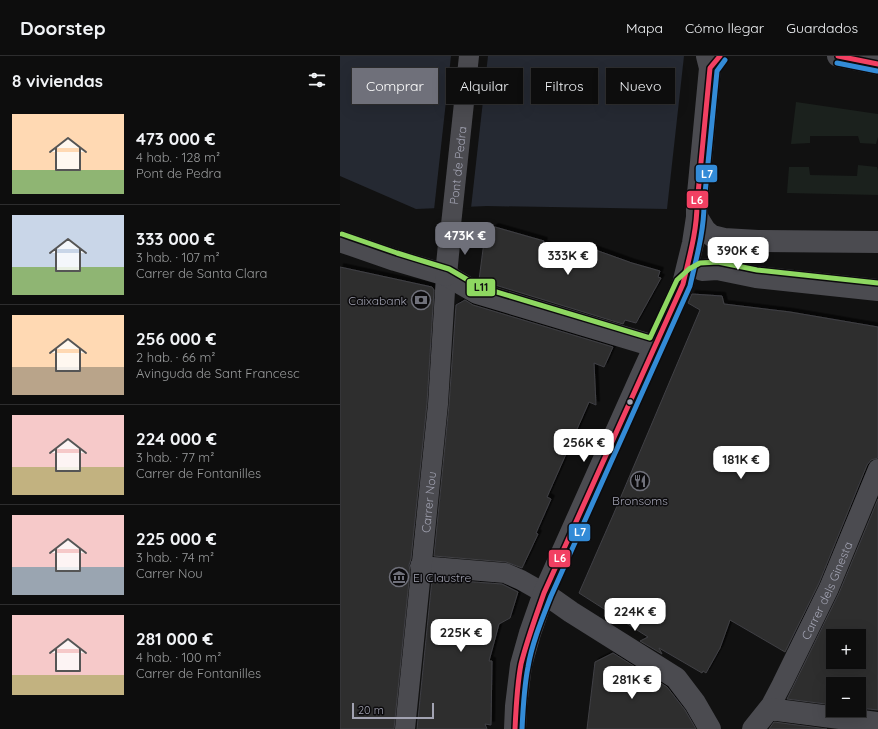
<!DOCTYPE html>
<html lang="es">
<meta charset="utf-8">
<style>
:root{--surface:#0d0d0d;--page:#161616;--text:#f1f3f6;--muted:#9a9c9d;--line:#2d2d2e;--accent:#6f707a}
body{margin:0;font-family:Quicksand,sans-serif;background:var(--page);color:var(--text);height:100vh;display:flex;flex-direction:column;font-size:15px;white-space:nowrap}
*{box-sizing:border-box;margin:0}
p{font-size:13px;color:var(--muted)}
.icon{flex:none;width:22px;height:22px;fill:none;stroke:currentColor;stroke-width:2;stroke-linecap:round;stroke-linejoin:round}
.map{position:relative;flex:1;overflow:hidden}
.panel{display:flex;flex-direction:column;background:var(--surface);width:340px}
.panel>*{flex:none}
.banner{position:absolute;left:12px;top:12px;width:380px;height:36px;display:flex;gap:8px}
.tools{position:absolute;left:486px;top:573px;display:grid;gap:8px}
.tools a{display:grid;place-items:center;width:40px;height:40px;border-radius:0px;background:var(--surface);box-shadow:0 4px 16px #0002,0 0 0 1px var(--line);font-size:20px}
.scale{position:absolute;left:12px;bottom:10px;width:82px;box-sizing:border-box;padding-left:4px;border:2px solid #a2a3b2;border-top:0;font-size:11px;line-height:14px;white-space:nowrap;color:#a2a3b2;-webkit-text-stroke:3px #0c0b0d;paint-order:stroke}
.price{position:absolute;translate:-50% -34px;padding:0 9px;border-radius:8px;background:#fff;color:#222;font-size:13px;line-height:26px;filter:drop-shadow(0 1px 2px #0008)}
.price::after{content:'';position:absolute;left:50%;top:24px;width:12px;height:9px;margin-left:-6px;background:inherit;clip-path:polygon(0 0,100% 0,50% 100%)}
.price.active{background:var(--accent);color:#fff}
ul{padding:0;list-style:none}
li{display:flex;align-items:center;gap:12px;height:100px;padding:0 12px}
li+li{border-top:1px solid var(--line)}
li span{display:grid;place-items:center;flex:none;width:112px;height:80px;border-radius:0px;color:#555}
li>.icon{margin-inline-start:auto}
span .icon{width:48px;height:48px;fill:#fffc;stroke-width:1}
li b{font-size:17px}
h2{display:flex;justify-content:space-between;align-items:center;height:48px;padding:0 12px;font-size:17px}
.chip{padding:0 14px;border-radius:0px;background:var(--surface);box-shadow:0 4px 16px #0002,0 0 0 1px var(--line);font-size:14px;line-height:36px}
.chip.active{background:var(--accent);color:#fff}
header{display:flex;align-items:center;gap:24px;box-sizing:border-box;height:56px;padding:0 20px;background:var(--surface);border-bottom:1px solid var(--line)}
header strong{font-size:19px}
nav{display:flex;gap:22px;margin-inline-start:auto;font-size:14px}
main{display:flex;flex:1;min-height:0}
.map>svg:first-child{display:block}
.green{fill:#1b211d}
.water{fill:#252932}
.pier{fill:#111}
.building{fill:#2d2d2f;stroke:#404044;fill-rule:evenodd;filter:url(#shadow)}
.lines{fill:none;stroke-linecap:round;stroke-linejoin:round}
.pedestrian{stroke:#4b4b50;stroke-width:20}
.minor{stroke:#4b4b50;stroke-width:22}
.bus-1-casing{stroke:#0c0b0d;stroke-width:8}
.bus-2-casing{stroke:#0c0b0d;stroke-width:8}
.bus-3-casing{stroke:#0c0b0d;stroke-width:8}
.bus-1{stroke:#f24062;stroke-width:5}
.bus-2{stroke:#338bd7;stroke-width:5}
.bus-3{stroke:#8ed861;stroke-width:5}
.bus-dot{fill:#a2a3b2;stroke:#0c0b0d;stroke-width:1.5}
.labels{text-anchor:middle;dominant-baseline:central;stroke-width:3;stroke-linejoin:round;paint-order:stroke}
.street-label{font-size:12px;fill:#a2a3b2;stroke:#0c0b0d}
.poi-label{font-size:12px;fill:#a2a3b2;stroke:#0c0b0d;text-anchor:end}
.line-badge{stroke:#0c0b0d;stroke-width:1.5}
.badge-label{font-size:11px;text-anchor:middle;font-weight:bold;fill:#fff}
.pale-badge-label{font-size:11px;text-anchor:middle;font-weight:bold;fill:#111}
</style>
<header>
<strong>Doorstep</strong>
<nav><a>Mapa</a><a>Cómo llegar</a><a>Guardados</a></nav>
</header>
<main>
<section class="panel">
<h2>8 viviendas<svg class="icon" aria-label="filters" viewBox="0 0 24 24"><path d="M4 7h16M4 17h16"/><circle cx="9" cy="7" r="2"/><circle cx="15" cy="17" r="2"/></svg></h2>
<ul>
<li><span style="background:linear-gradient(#ffd9b3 70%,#8fb573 0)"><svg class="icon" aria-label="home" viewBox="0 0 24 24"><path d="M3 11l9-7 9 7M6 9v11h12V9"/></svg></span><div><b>473 000 €</b><p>4 hab. · 128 m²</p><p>Pont de Pedra</p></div></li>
<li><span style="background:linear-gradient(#c9d6e8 65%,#8fb573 0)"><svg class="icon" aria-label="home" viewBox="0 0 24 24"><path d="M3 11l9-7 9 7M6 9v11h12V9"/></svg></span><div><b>333 000 €</b><p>3 hab. · 107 m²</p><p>Carrer de Santa Clara</p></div></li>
<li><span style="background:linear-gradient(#ffd9b3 65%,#b9a48a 0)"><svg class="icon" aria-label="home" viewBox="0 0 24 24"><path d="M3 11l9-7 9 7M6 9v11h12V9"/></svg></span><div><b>256 000 €</b><p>2 hab. · 66 m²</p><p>Avinguda de Sant Francesc</p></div></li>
<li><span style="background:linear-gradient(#f6c9c9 65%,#c2b280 0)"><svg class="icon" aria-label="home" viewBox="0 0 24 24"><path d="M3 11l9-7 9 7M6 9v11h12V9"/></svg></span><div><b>224 000 €</b><p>3 hab. · 77 m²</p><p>Carrer de Fontanilles</p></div></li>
<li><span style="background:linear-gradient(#f6c9c9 65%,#9aa5b1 0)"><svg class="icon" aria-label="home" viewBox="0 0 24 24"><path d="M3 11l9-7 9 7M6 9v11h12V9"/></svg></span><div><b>225 000 €</b><p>3 hab. · 74 m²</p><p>Carrer Nou</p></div></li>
<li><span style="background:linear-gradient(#f6c9c9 75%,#c2b280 0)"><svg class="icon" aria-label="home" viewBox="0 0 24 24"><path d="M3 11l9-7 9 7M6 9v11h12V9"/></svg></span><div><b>281 000 €</b><p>4 hab. · 100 m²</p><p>Carrer de Fontanilles</p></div></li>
</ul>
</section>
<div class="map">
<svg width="538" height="673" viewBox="0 0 538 673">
<defs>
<filter id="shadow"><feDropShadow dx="3.5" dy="-3.5" stdDeviation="0" flood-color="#0009"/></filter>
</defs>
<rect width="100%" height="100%" fill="#111"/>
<g class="green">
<polygon points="456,46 538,58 538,81 536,88 520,87 518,80 470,80 470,87 451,88"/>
<polygon points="518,109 537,111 538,115 538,139 447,137 449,111 469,111 470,119 517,120"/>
</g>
<polygon class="water" points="0,0 344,0 327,153 147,150 76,153 0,120"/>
<polygon class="pier" points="111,0 148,0 131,152 94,154"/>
<g class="building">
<polygon points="155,171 204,185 203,188 247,201 250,192 292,207 320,215 318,221 321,222 296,267 285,264 283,268 142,225 139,224 145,178"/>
<polygon points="0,211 92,231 94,234 87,347 71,503 69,509 70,515 54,673 0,673"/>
<polygon points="352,238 382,240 384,248 450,256 538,271 538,402 531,404 527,409 479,527 445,596 390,564 380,592 366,617 363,615 362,617 319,592 322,598 300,585 308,581 239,537 274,457 360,254 348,247"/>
<polygon points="125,244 133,249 273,291 264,311 254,307 256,349 249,346 207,441 211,443 196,477 198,478 182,512 166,506 94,500 109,349 116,249"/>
<path d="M538 443V654L519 652V628H493V649L447 643 499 537ZM493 580H519V606H493Z"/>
<polygon points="92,523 162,528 178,536 170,562 159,568 149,605 152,605 151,669 145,668 147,673 77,673"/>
<polygon points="273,597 327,631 345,654 356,673 247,673 255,606"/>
<polygon points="434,666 487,673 429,673"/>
</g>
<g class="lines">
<g class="pedestrian">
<path id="s1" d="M110 178 129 0"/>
<polyline points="80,510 165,517 181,524 204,537"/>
<path id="s2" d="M429 653 442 628 489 532 538 413"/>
<path id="s3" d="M65 673 98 348 106 219"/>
</g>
<g class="minor">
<polyline points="498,0 538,8"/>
<polyline points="357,161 365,174 372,180 384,183 418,185 538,186"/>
<polyline points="0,185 55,204 106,219 137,237 314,290"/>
<polyline points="362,214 377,213 416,221 538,234"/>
<polyline points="106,219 110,178"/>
<polyline points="204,537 231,556 336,622 355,647 370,673"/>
<polyline points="175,673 176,650 181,609 190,577 204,537 302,318 343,228 353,187 357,161 357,148 370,12 367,0"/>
<polyline points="413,673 429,653 538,667"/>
</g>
<defs>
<g id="bus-1">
<polyline points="498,0 538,8"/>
<path d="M175 673C176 652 177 629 181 608 187 584 196 560 204 537L343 228C349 202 357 175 357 148L370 12 380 0"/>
</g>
<g id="bus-2">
<polyline points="497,7 537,15"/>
<path d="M182 673C183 652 184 631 188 611 192 587 202 563 211 540L350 230C356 203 364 176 364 148L377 15 385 4"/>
</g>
<polyline id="bus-3" points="2,178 57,197 109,213 140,231 310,282 337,224 349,213 360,207 378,206 417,214 538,227"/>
</defs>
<use href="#bus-1" class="bus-1-casing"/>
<use href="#bus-2" class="bus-2-casing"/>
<use href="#bus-3" class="bus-3-casing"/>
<use href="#bus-1" class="bus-1"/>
<use href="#bus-2" class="bus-2"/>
<use href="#bus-3" class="bus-3"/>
</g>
<defs>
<symbol id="bank-ring" viewBox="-11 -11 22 22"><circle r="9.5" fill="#0c0b0d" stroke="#6f707a" stroke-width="1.5"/><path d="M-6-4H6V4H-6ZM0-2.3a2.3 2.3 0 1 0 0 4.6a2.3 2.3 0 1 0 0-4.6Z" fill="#6f707a"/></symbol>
<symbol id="restaurant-ring" viewBox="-11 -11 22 22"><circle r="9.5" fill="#0c0b0d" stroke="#6f707a" stroke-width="1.5"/><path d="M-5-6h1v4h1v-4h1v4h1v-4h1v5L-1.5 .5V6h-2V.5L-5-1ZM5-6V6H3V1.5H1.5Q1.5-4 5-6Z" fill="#6f707a"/></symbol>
<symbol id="museum-ring" viewBox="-11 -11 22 22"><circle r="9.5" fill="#0c0b0d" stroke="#6f707a" stroke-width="1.5"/><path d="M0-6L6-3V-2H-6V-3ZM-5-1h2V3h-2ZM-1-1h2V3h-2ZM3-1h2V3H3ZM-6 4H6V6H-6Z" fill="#6f707a"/></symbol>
</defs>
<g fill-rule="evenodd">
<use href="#bank-ring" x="70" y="233" width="22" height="22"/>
<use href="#restaurant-ring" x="289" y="414" width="22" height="22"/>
<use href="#museum-ring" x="48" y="510" width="22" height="22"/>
</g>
<circle class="bus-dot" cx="290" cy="346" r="3.5"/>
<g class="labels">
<g class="street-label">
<text stroke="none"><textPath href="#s1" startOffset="69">Pont de Pedra</textPath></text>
<text stroke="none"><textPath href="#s3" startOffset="228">Carrer Nou</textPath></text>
<text stroke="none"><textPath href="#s2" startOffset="132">Carrer dels Ginesta</textPath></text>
</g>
<g class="poi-label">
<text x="67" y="244">Caixabank</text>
<text x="300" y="444" text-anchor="middle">Bronsoms</text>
<text x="73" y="521" text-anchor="start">El Claustre</text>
</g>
</g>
<g class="line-badge">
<rect x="355" y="108" width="23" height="19" rx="4" fill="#338bd7"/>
<rect x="346" y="134" width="23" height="19" rx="4" fill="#f24062"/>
<rect x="126" y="222" width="30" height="19" rx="4" fill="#8ed861"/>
<rect x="228" y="467" width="23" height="19" rx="4" fill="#338bd7"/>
<rect x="208" y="493" width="23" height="19" rx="4" fill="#f24062"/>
</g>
<g class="badge-label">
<text x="367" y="122">L7</text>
<text x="357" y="148">L6</text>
<text x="240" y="480">L7</text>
<text x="220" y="506">L6</text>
</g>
<g class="pale-badge-label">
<text x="141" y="235">L11</text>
</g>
</svg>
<div class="tools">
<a>+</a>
<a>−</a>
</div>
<div class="scale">20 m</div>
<b class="price active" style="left:125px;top:200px">473K €</b>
<b class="price" style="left:398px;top:215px">390K €</b>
<b class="price" style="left:228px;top:220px">333K €</b>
<b class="price" style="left:244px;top:407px">256K €</b>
<b class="price" style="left:401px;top:424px">181K €</b>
<b class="price" style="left:295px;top:576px">224K €</b>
<b class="price" style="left:121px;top:597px">225K €</b>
<b class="price" style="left:292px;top:644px">281K €</b>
<div class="banner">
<a class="chip active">Comprar</a>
<a class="chip">Alquilar</a>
<a class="chip">Filtros</a>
<a class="chip">Nuevo</a>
</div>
</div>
</main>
